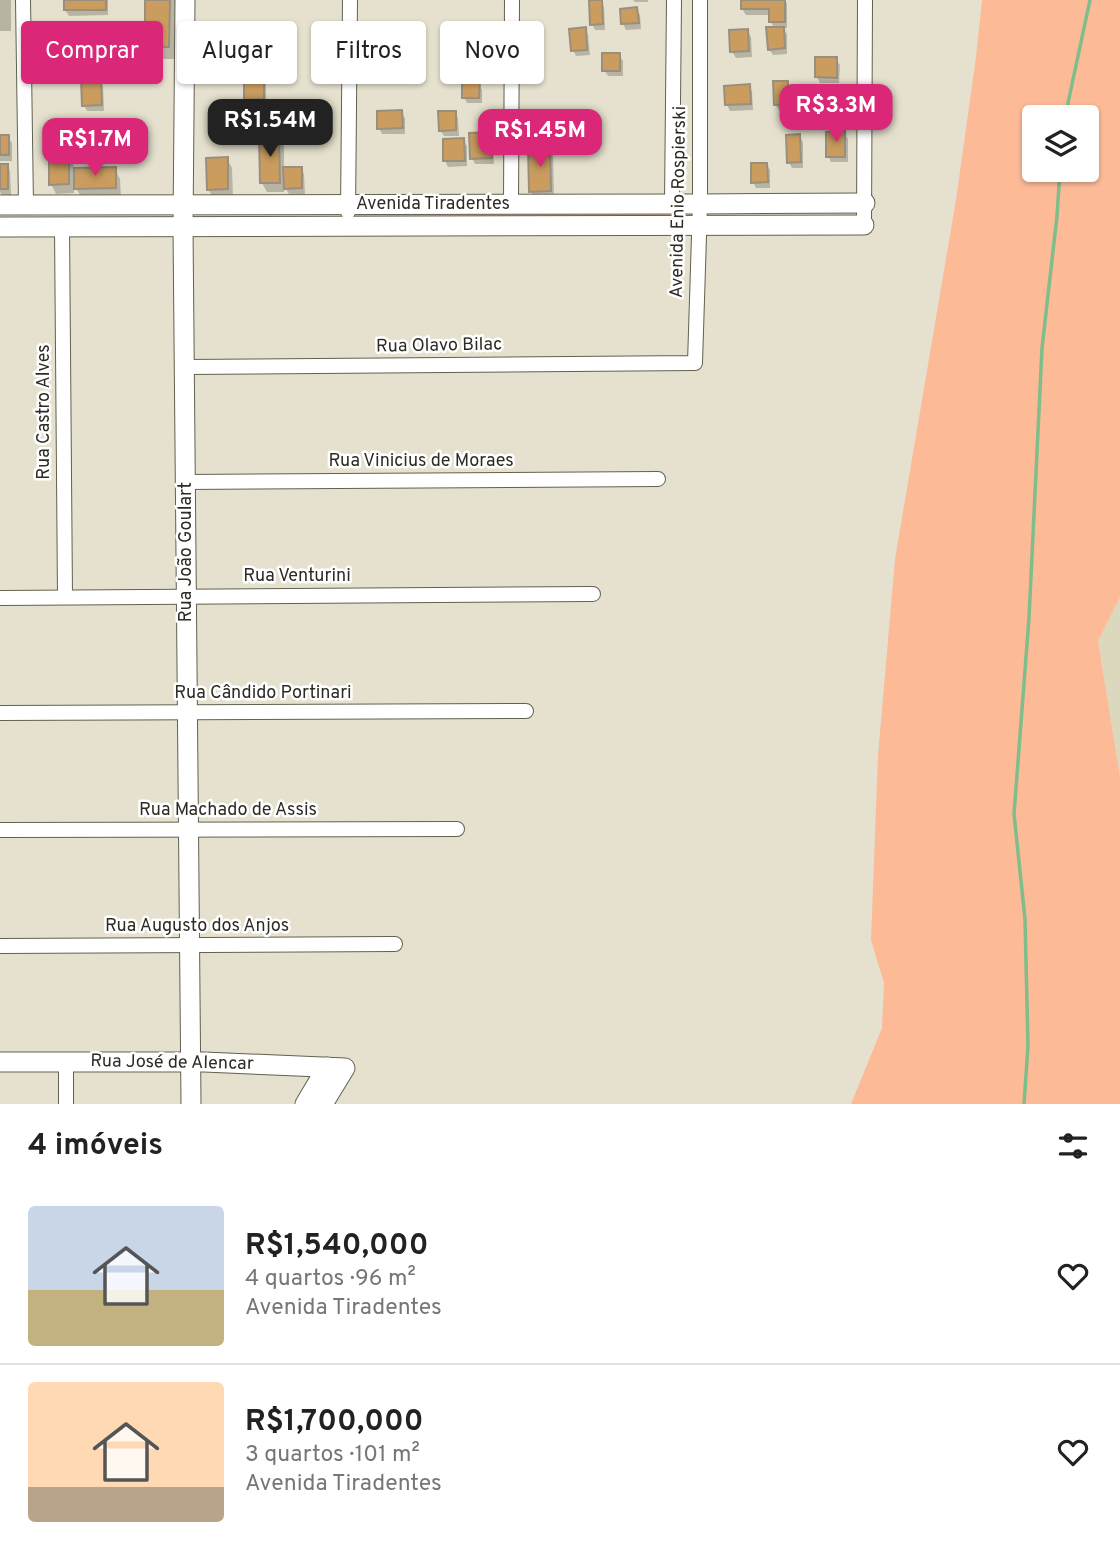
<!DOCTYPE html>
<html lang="pt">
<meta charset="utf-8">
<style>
:root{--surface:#fff;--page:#f2f2f2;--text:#222;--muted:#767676;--line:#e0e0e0;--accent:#db2777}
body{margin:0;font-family:Overpass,sans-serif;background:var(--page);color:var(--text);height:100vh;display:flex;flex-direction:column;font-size:26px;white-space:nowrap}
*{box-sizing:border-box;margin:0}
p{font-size:23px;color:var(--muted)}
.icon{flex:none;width:38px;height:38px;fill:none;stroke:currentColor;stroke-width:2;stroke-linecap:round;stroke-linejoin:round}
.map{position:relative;height:1104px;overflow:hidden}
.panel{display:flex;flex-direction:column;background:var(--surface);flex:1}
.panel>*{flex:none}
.guide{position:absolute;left:21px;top:21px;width:700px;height:63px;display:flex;gap:14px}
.fabs{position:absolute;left:1022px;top:105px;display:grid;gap:14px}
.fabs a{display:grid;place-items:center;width:77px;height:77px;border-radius:7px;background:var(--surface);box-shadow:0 2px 5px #0004;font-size:35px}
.price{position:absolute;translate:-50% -60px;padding:0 16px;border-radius:14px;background:var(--accent);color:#fff;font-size:23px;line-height:46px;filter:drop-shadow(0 2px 4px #0008)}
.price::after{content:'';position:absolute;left:50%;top:42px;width:21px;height:16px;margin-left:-10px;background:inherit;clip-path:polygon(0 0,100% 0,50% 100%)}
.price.active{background:#222;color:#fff}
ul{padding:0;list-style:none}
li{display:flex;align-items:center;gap:21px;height:175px;padding:0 28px}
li+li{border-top:2px solid var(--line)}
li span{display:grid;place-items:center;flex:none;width:196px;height:140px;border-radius:7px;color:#555}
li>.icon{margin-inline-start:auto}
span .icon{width:84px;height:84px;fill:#fffc;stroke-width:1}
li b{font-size:30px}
h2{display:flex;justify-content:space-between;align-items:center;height:84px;padding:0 28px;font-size:30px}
.pill{padding:0 24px;border-radius:7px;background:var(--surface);box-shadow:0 2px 5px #0004;font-size:24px;line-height:63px}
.pill.active{background:var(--accent);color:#fff}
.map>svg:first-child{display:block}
.built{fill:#dcd8bd}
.green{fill:#fcba97;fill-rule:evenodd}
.shadow{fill:#0003}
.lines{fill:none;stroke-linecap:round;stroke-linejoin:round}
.stream{stroke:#7fbd8b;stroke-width:3.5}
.building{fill:#ca9d5f;stroke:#9a8e7f;stroke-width:2}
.street-casing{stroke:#62604f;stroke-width:16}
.secondary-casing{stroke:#62604f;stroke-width:21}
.street{stroke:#fff;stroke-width:14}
.secondary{stroke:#fff;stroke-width:19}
.labels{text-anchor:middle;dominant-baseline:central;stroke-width:5;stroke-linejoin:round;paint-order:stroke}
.street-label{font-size:18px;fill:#2d2b24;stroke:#fff}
</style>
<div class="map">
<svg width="1120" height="1104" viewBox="0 0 1120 1104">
<rect width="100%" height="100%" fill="#e5e1ce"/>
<polygon class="built" points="1120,597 1120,777 1098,641"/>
<g class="green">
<path d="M982 0H1120V597L1098 641 1120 777V1104H851L882 1028 884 983 871 940 878 756 895 559 956 200 976 57ZM1034 117H1087V170H1034Z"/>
<polygon points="694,210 694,220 354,223 354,213"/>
</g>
<g class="shadow">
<rect x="0" y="0" width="11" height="31"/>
<polygon points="65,0 108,0 108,15 69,16 65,10"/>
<polygon points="147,0 176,0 175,59 116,59 109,46 146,32"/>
<polygon points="633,0 648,0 648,2 635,2"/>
<polygon points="742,0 785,0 787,4 787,28 783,28 787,34 787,54 773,55 769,49 775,29 771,22 771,15 746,15 742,9"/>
<polygon points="601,1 604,7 605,30 595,30 592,24"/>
<polygon points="636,9 640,15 641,29 626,30 623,24 622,10"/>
<polygon points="585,29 588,35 590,55 576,56 573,50"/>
<polygon points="747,31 751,37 752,57 736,58 732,52"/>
<polygon points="245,53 248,59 249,78 263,78 266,84 266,105 249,105 245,99 245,79 225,79 222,73"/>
<polygon points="484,53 487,59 488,81 477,81 482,90 482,103 467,103 464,97 469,84 465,76"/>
<polygon points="619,55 623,61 623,76 608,76 604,70"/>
<polygon points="836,59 840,65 839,83 820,83 817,77"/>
<polygon points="100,80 103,86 104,111 87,111 84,105"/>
<polygon points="787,82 790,88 791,110 779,110 775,104"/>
<polygon points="749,86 752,92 753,110 730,111 727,105"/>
<polygon points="401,112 405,118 405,134 382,134 379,128"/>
<polygon points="455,112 458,118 459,136 444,136 440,130"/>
<polygon points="844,133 848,139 848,162 831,162 828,156"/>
<polygon points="490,134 493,140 494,164 475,164 472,158"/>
<polygon points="278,136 284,146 284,169 301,168 304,174 305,194 289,194 284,186 284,192 267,192 262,183"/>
<polygon points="799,136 803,142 803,168 792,168 789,162"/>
<polygon points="0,137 8,137 12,143 12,161 0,161"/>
<polygon points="463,140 467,146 467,166 448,167 445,161"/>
<polygon points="68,149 73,158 74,170 115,169 120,179 121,198 82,198 74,185 74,193 56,194 51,184"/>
<polygon points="549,149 553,155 554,197 534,197 531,191"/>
<polygon points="227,159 232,168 233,198 214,199 208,189"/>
<polygon points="766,164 770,170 770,188 756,188 753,182"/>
<polygon points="0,165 7,165 10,171 11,195 2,195 0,192"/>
</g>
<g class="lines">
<g class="stream">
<polyline points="1065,117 1090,0"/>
<polyline points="1024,1104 1028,1046 1025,919 1014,814 1029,618 1042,348 1057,216 1060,170"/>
</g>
</g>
<g class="building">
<rect x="64" y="0" width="42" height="10"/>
<polygon points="145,0 170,0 169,47 107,46 107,30 145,30"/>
<polygon points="589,0 602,0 603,24 590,25"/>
<polygon points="741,0 785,0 785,22 769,22 769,9 741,9"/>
<polygon points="637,7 639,23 621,24 620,9"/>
<polygon points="586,27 587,50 571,51 569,29"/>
<polygon points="766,27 784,27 785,48 768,50"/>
<polygon points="748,29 749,51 730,52 729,30"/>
<rect x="220" y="51" width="26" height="22"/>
<polygon points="462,51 485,51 485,76 463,76"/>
<rect x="602" y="53" width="18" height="18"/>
<polygon points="815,57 837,57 837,78 815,77"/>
<polygon points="244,76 264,76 264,99 244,100"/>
<polygon points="101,78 102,105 82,106 81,79"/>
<polygon points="773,81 788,81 788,104 774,105"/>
<polygon points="462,82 480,82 479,98 462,98"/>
<polygon points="750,84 751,104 725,105 724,86"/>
<polygon points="402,110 403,128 377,129 377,111"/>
<polygon points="438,111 456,111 456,130 439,131"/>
<polygon points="845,131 845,157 826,157 826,132"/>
<polygon points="491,132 492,158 470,159 469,133"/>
<polygon points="800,134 801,162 787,163 786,135"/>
<rect x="0" y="135" width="9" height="20"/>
<polygon points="259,135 279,135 280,183 260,183"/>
<polygon points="464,138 465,161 443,161 443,139"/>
<polygon points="49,147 69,147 69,184 49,185"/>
<polygon points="550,147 551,191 529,192 528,148"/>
<polygon points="228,157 228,189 207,190 206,158"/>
<polygon points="751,163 767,163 768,182 751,183"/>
<rect x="0" y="164" width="8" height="25"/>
<polygon points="116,167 116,188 74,189 74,168"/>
<polygon points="283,167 302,167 302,188 284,189"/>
</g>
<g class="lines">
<defs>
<g id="street">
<polyline points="23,0 26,205"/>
<polyline points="511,204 512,0"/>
<polyline points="672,204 674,0"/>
<polyline points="348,212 350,0"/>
<polyline points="864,225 865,0"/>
<polyline points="62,227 65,597"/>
<polyline points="184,367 695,363 700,204 700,0"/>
<polyline points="185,482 658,479"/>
<polyline points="0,598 593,594"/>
<polyline points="0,713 526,711"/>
<polyline points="0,830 457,829"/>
<polyline points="0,946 395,944"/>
<polyline points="66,1104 66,1062"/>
</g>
<g id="secondary">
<polyline points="185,0 183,227 191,1104"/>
<polyline points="0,205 700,204 865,203"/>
<polyline points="0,227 864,225"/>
<polyline points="0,1062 204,1062 345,1068 323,1104"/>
<polyline points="305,1104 327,1067"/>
</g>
</defs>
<use href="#street" class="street-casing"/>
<use href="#secondary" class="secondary-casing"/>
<use href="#street" class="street"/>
<use href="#secondary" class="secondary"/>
</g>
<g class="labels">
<g class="street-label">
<text transform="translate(679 202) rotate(-89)">Avenida Enio Rospierski</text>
<text x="433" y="204">Avenida Tiradentes</text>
<text transform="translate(439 346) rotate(-1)">Rua Olavo Bilac</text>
<text transform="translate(44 412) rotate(-90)">Rua Castro Alves</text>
<text x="421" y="461">Rua Vinicius de Moraes</text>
<text transform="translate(186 552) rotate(-90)">Rua João Goulart</text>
<text x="297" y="576">Rua Venturini</text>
<text x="263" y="693">Rua Cândido Portinari</text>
<text x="228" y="810">Rua Machado de Assis</text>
<text x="197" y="926">Rua Augusto dos Anjos</text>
<text transform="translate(172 1063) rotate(1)">Rua José de Alencar</text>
</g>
</g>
</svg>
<div class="fabs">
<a><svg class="icon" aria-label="layers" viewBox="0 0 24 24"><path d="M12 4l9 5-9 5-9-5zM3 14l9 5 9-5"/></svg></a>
</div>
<b class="price" style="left:836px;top:144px">R$3.3M</b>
<b class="price active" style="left:270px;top:159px">R$1.54M</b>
<b class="price" style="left:540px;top:169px">R$1.45M</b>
<b class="price" style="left:95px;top:178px">R$1.7M</b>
<div class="guide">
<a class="pill active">Comprar</a>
<a class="pill">Alugar</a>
<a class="pill">Filtros</a>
<a class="pill">Novo</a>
</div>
</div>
<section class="panel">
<h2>4 imóveis<svg class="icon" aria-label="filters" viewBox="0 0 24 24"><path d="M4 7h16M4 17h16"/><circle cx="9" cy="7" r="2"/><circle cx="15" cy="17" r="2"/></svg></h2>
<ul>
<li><span style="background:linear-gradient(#c9d6e8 60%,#c2b280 0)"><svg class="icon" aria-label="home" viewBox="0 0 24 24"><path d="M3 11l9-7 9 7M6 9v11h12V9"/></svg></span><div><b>R$1,540,000</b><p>4 quartos · 96 m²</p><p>Avenida Tiradentes</p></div><svg class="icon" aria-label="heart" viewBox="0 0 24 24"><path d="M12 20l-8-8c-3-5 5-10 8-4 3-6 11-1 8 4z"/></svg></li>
<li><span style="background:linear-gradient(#ffd9b3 75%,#b9a48a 0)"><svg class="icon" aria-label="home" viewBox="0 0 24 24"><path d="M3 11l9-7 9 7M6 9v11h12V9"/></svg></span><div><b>R$1,700,000</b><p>3 quartos · 101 m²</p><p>Avenida Tiradentes</p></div><svg class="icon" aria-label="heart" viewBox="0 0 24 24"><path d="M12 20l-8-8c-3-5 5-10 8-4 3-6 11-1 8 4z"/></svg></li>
</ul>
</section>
